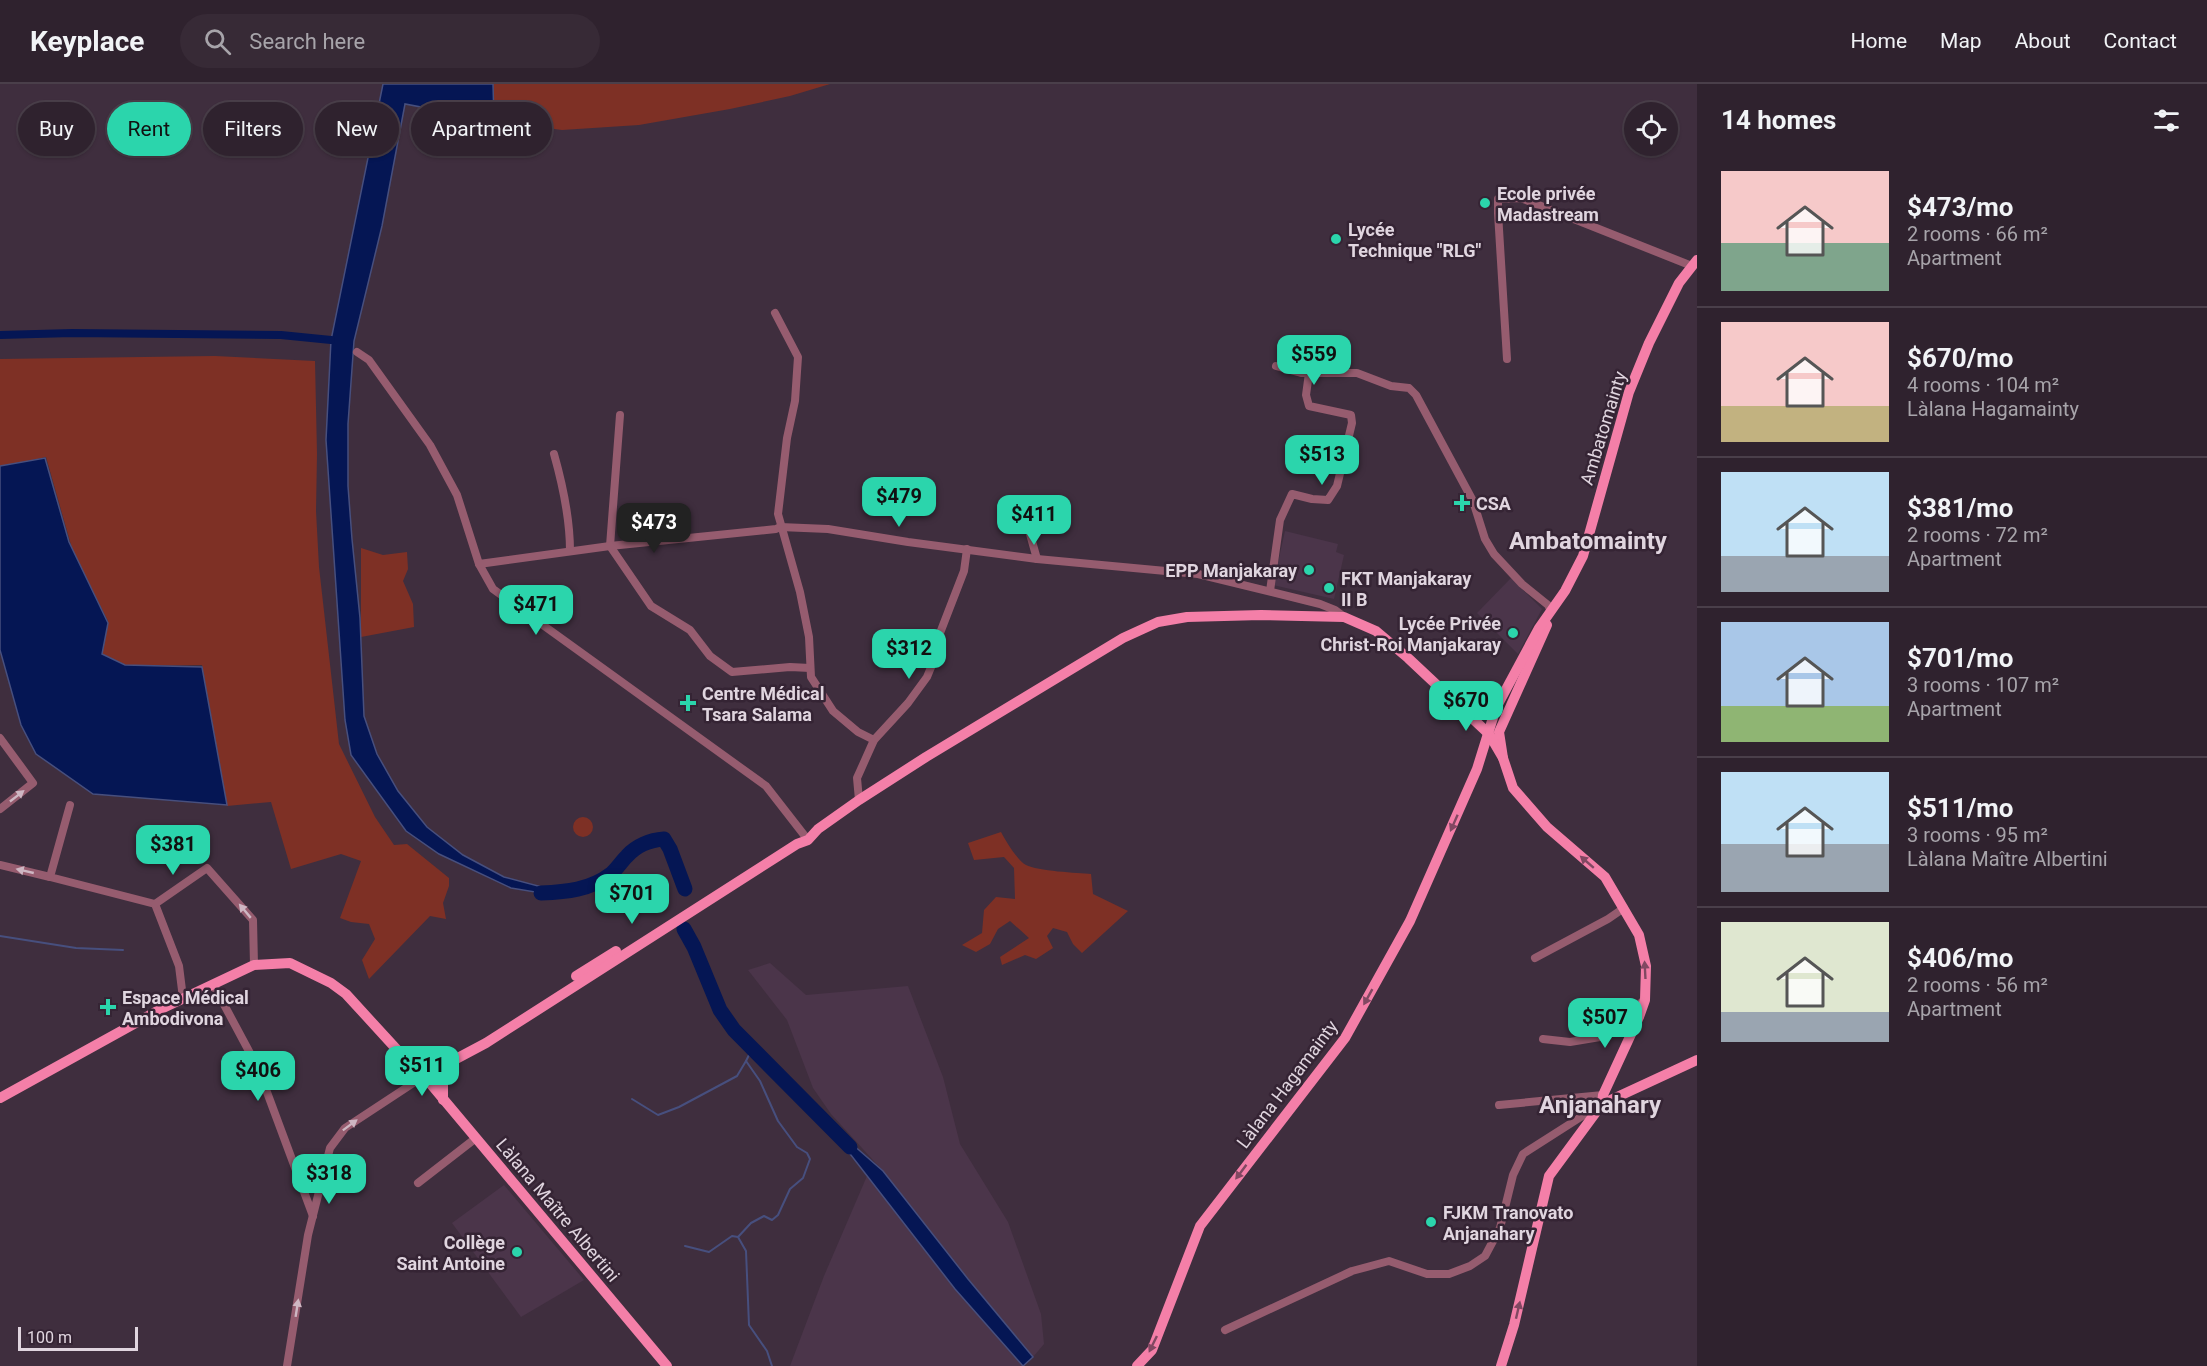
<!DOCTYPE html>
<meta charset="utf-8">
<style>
:root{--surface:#2f222e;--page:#372a36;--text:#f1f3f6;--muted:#a7a4aa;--line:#4a3f4a;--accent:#2bd5ac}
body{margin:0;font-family:Roboto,sans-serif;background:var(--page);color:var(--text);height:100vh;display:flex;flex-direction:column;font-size:22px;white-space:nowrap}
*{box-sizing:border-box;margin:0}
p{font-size:20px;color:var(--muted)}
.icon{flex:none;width:33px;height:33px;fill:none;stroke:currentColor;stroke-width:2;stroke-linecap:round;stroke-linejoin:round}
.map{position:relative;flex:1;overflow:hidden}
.side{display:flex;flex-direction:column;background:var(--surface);width:510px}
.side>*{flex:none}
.banner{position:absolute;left:18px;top:18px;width:570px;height:54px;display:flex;gap:12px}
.buttons{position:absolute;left:1624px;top:18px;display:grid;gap:12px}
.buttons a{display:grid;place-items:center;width:54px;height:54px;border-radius:50%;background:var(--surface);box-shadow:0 2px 4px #0004,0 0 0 2px var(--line);font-size:30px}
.scale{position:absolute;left:18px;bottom:15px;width:120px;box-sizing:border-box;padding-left:6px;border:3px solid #e0d5df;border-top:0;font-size:16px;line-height:21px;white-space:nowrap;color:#e0d5df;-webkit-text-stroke:4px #352434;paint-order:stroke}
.price{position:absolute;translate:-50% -51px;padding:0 14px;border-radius:12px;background:var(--accent);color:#111;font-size:20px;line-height:39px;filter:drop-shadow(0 2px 3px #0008)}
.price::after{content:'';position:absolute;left:50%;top:36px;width:18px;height:14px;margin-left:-9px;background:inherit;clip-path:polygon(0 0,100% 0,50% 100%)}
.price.current{background:#222;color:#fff}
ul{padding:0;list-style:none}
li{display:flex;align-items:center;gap:18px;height:150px;padding:0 24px}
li+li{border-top:2px solid var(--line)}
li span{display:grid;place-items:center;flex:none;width:168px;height:120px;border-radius:0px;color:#555}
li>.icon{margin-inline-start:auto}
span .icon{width:72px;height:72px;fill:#fffc;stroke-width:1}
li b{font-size:26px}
h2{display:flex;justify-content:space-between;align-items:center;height:72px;padding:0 24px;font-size:26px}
.chip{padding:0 21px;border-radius:27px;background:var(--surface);box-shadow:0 2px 4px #0004,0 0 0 2px var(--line);font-size:21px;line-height:54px}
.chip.current{background:var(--accent);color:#111}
header{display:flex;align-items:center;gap:36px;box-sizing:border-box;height:84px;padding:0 30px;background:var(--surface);border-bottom:2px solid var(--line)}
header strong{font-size:28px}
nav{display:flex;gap:33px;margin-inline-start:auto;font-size:21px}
.search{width:420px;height:54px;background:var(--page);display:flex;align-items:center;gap:15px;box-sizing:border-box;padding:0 21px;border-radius:33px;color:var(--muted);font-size:22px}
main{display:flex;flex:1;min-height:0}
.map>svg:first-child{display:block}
.built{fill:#4b354a}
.green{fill:#7e3025}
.water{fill:#051654;stroke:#474f7e;stroke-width:1.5}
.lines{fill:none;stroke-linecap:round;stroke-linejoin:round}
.stream{stroke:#474f7e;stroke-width:2}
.canal{stroke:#051654;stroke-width:8}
.river{stroke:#051654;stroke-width:15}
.minor{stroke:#965c6f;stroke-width:8}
.major{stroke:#f47fa8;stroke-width:10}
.oneway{fill:#ceb7c3}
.oneway2{fill:#814862}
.poi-dot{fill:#2bd5ac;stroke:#352434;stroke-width:2}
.labels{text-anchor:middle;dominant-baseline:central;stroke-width:5;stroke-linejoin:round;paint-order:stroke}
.poi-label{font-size:18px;font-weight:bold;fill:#e0d5df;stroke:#352434;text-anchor:start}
.street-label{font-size:18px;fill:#e0d5df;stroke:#352434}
.district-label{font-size:24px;font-weight:bold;fill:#e0d5df;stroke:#352434}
</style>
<header>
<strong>Keyplace</strong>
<div class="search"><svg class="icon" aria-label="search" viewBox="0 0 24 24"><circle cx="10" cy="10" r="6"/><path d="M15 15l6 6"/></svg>Search here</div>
<nav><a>Home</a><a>Map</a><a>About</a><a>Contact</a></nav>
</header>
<main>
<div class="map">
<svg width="1697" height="1282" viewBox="0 0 1697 1282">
<rect width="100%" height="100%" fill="#3f2e3e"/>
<g class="built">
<polygon points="1285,447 1338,460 1336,468 1344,471 1334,515 1273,501"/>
<polygon points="1511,494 1542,525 1518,570 1477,529"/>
<polygon points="770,879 806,911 908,902 943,993 960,1060 1008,1138 1041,1230 1044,1260 1033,1273 968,1195 883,1087 831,1030 813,1004 787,936 748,886"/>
<polygon points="867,1092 955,1205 1024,1282 790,1282 824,1192"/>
<polygon points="504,1101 584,1196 521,1233 452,1139"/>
</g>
<g class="green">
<polygon points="493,0 830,0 790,12 730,25 639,41 562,46 494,37"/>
<polygon points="215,272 315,277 317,370 316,427 319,483 339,660 375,733 394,761 407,760 449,794 449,802 443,819 446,835 430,832 369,895 362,876 375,855 369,840 351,838 340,834 361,777 341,770 291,785 271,718 227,722 202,581 128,582 101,571 108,537 73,468 46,373 6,382 0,382 0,275"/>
<polygon points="361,464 383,471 407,468 408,485 403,497 413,520 414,543 361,553"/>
<circle cx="583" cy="743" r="10"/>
<path d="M1001 748C1006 757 1017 776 1026 781 1037 787 1078 789 1091 790L1093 810 1128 827 1082 869 1073 860 1067 848 1053 844 1047 852 1053 864 1036 875 1025 871 1002 881 1000 873 1029 854 1010 837 998 845 990 860 976 868 962 861 982 849 984 826 996 813 1015 815 1014 784 1004 773 974 776 968 759Z"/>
</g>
<g class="water">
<polygon points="383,0 493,0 494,37 405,20 382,142 354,257 348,340 348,402 352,455 360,534 364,632 377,670 398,707 427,743 463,771 504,793 542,803 541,809 511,804 439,770 406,747 351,671 345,636 326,356 331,256"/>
<polygon points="45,374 69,458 108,539 102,570 125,581 202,583 227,721 93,710 36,670 21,641 0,566 0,382"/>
<polygon points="852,1060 883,1087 968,1195 1033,1273 1023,1282 955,1205 847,1066"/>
</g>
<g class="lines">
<g class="stream">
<polyline points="0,852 76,864 123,866"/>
<polyline points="632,1015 658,1031 679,1023 737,992 746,977"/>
<polyline points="738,1153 746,1167 749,1241 767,1267 772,1282"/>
<polyline points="685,1162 709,1168 732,1152 738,1153 751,1139 764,1132 772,1136 778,1131 790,1105 803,1094 810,1075 807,1069 797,1063 778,1037 760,997 746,977 752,965"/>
</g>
<polyline class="canal" points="0,251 72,249 281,251 331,256"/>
<g class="river">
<path d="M541 809C566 808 590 806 611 790 617 785 621 778 627 772 636 762 650 756 664 755L670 765 685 805"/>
<polyline points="684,845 694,863 720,926 734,946 850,1063"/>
</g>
<g class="minor">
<polyline points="775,229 798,273 795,317 787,354 778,430 800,508 809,553 811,593 833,627 858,648 874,656"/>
<polyline points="357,268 369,276 430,361 457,411 479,480 493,505 766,702 808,756"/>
<polyline points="1507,275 1498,129 1498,115 1520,114 1526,116 1692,182"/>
<polyline points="1276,282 1301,289 1357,289 1391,302 1409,304 1416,311 1473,417 1485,455 1494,470 1522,500 1548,521 1551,527"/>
<polyline points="620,331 610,462 651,522 690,546 710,572 732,588 790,583 810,584"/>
<path d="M554 370C563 402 570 433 570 467"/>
<polyline points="1029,421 1028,443 1037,475"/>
<polyline points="479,480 610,462 776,445 780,443 828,445 908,458 1037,475 1198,490 1320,520 1335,526 1343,532"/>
<polyline points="1270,507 1280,436 1292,410 1312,415 1328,416 1337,402 1352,339 1351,331 1309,322 1306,311 1309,289"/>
<polyline points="0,654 33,699 0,725"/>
<polyline points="859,716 857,694 874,656 908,619 927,593 934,576 940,549 964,487 967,465"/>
<polyline points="70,721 50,793 155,820 179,882 183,914"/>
<polyline points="0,781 50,793"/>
<polyline points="155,820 207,784 253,836 254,881"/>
<polyline points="1535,874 1608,835 1624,824"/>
<polyline points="213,900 258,984 313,1132"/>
<polyline points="1543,955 1570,958 1606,952 1644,916"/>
<polyline points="1499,1021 1603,1011"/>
<polyline points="418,1099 476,1054"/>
<polyline points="1225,1246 1352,1187 1389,1177 1427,1190 1449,1190 1470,1182 1485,1172 1500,1144 1513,1091 1523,1070 1598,1022"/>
<polyline points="287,1282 308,1151 330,1064 345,1044 424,992"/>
</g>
<g class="major">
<polyline points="1547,541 1499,648 1503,674 1513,704 1547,743 1605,793 1639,851 1646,882 1645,916 1639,933 1603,1011 1602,1020"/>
<polyline points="576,892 616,867"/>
<polyline points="424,992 486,959 797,760 808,756 818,745 859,716 926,673 1123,554 1158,538 1187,533 1261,531 1344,533 1376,547 1408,574 1489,650 1503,674"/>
<polyline points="0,1014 161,925 254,881 290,879 331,899 346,910 400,969 424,992 667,1282"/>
<polyline points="443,1016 443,992 446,981"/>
<polyline points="1137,1282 1152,1266 1200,1142 1345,954 1410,837 1477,685 1496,624 1539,544 1565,507 1583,472 1629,308 1649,259 1679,199 1697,176"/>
<polyline points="1501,1282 1514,1241 1549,1092 1602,1020 1697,976"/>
</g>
</g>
<defs><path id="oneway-solid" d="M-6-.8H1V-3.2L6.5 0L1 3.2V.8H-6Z" transform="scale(1.5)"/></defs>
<g class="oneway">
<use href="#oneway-solid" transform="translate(17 712) rotate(-38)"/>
<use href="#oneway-solid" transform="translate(25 787) rotate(-167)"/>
<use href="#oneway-solid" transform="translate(245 827) rotate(-130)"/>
<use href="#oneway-solid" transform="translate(350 1041) rotate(-37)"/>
<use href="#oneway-solid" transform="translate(297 1224) rotate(-81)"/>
</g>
<g class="oneway2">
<use href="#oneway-solid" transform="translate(1454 739) rotate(114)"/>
<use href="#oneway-solid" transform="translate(1587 778) rotate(-139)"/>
<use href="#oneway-solid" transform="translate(1645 886) rotate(-93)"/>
<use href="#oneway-solid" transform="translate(1368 913) rotate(119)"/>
<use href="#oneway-solid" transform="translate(1241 1088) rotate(127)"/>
<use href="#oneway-solid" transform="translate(1518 1226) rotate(-77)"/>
<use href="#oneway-solid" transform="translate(1153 1260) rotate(116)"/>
</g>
<g class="poi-dot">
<circle cx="1485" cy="119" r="6"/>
<circle cx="1336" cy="155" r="6"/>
<path d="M1459 410h6v6h6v6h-6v6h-6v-6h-6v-6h6z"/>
<circle cx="1309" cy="486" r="6"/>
<circle cx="1329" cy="504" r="6"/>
<circle cx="1513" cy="549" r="6"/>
<path d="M685 610h6v6h6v6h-6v6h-6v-6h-6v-6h6z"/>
<path d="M105 914h6v6h6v6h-6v6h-6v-6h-6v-6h6z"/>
<circle cx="1431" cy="1138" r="6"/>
<circle cx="517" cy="1168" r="6"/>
</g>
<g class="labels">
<g class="poi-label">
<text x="1497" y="109">Ecole privée<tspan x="1497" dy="21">Madastream</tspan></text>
<text x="1348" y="145">Lycée<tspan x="1348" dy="21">Technique "RLG"</tspan></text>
<text x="1476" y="419">CSA</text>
<text x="1297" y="486" text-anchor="end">EPP Manjakaray</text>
<text x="1341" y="494">FKT Manjakaray<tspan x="1341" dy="21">II B</tspan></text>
<text x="1501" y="539" text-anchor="end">Lycée Privée<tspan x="1501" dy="21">Christ-Roi Manjakaray</tspan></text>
<text x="702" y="609">Centre Médical<tspan x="702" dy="21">Tsara Salama</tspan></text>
<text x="122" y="913">Espace Médical<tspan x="122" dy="21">Ambodivona</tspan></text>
<text x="1443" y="1128">FJKM Tranovato<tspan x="1443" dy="21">Anjanahary</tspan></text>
<text x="505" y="1158" text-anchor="end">Collège<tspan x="505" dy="21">Saint Antoine</tspan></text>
</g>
<g class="street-label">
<text transform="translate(1603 344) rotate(-73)">Ambatomainty</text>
<text transform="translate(1287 1000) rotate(-53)">Làlana Hagamainty</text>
<text transform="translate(558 1126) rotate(50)">Làlana Maître Albertini</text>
</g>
<g class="district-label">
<text x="1588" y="457">Ambatomainty</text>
<text x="1600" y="1021">Anjanahary</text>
</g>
</g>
</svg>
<div class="buttons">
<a><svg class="icon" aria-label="locate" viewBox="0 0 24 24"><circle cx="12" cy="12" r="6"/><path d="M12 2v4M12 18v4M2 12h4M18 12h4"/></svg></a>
</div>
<div class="scale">100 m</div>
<b class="price" style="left:1314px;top:302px">$559</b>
<b class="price" style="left:1322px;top:402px">$513</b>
<b class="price" style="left:899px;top:444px">$479</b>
<b class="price" style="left:1034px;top:462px">$411</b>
<b class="price current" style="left:654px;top:470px">$473</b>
<b class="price" style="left:536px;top:552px">$471</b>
<b class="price" style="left:909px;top:596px">$312</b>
<b class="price" style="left:1466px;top:648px">$670</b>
<b class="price" style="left:173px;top:792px">$381</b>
<b class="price" style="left:632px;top:841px">$701</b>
<b class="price" style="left:1605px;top:965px">$507</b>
<b class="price" style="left:422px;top:1013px">$511</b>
<b class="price" style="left:258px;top:1018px">$406</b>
<b class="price" style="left:329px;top:1121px">$318</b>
<div class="banner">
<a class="chip">Buy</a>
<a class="chip current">Rent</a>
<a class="chip">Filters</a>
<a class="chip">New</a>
<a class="chip">Apartment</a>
</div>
</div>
<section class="side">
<h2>14 homes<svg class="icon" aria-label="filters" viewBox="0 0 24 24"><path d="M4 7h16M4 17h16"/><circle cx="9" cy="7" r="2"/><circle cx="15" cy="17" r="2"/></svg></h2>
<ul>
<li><span style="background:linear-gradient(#f6c9c9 60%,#7fa58c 0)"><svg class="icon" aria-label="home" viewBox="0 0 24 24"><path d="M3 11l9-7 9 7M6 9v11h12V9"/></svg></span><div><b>$473/mo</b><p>2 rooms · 66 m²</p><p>Apartment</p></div></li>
<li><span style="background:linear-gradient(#f6c9c9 70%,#c2b280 0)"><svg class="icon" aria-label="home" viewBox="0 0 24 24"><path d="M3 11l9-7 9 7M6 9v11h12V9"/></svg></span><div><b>$670/mo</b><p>4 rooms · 104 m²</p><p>Làlana Hagamainty</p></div></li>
<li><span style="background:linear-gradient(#bfe0f5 70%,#9aa5b1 0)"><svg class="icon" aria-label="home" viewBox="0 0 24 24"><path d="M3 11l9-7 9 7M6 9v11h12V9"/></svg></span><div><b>$381/mo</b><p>2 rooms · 72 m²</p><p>Apartment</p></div></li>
<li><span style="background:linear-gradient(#a9c7e8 70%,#8fb573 0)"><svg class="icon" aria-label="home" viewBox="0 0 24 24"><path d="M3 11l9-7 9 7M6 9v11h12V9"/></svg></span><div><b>$701/mo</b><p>3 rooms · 107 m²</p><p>Apartment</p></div></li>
<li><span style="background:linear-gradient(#bfe0f5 60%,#9aa5b1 0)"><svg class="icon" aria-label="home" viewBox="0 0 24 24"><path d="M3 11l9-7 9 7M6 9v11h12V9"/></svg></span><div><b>$511/mo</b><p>3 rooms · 95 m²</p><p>Làlana Maître Albertini</p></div></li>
<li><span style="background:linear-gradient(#dfe7d0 75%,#9aa5b1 0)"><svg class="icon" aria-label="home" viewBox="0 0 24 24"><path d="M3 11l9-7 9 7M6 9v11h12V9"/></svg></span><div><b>$406/mo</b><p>2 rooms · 56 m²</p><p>Apartment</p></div></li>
</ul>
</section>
</main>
